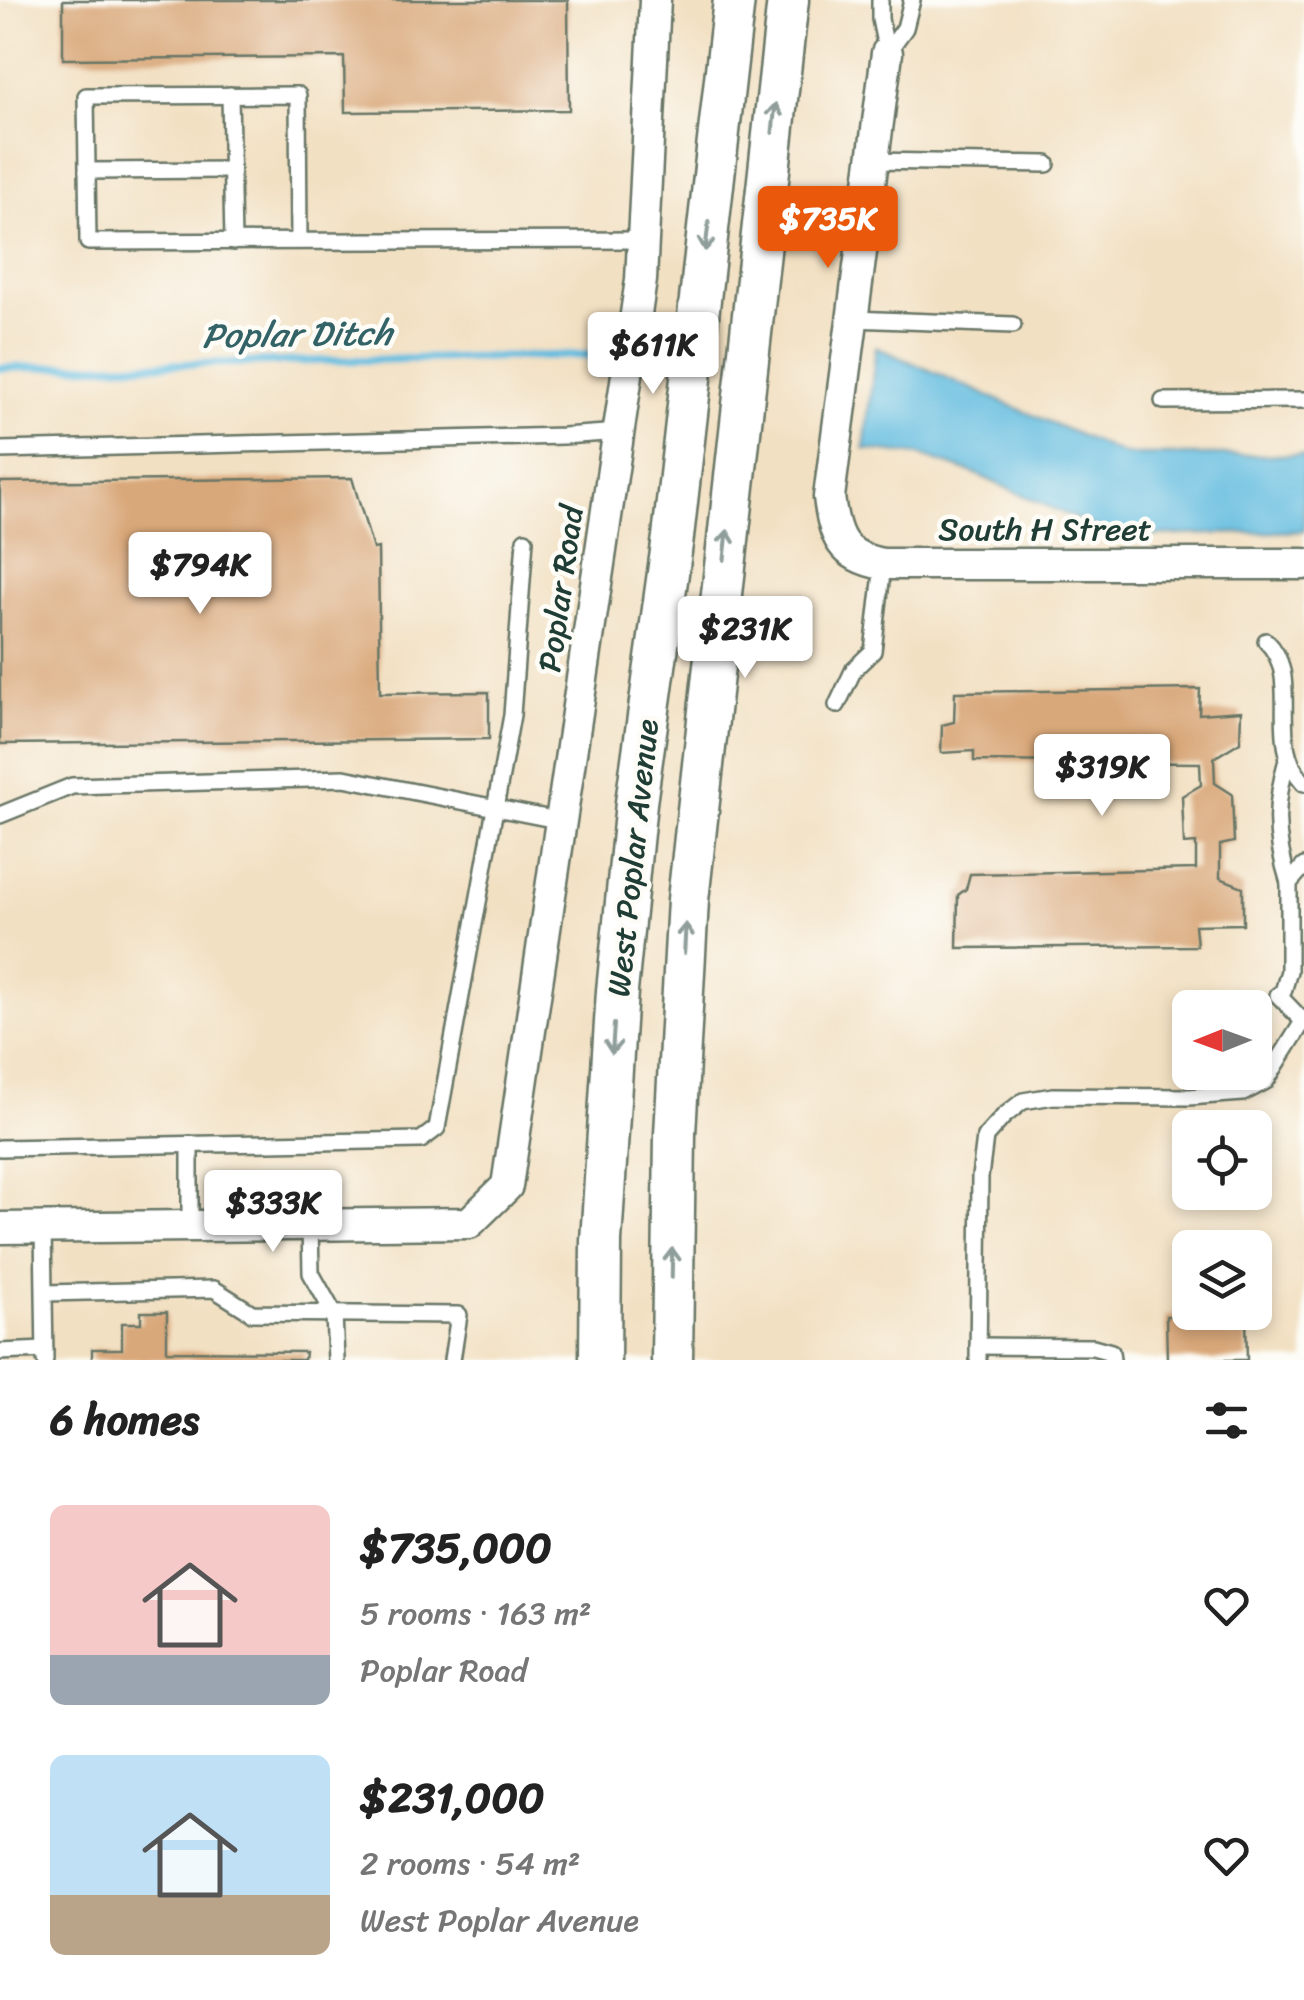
<!DOCTYPE html>
<meta charset="utf-8">
<style>
:root{--surface:#fff;--page:#f6f6f6;--text:#222;--muted:#767676;--accent:#ea580c}
body{margin:0;font-family:Sriracha,sans-serif;background:var(--page);color:var(--text);height:100vh;display:flex;flex-direction:column;font-size:38px;white-space:nowrap}
*{box-sizing:border-box;margin:0}
p{font-size:32px;color:var(--muted)}
.icon{flex:none;width:55px;height:55px;fill:none;stroke:currentColor;stroke-width:2;stroke-linecap:round;stroke-linejoin:round}
.map{position:relative;height:1360px;overflow:hidden}
.sheet{display:flex;flex-direction:column;background:var(--surface);flex:1}
.sheet>*{flex:none}
.needle{width:65px;rotate:269deg}
.controls{position:absolute;left:1172px;top:990px;display:grid;gap:20px}
.controls a{display:grid;place-items:center;width:100px;height:100px;border-radius:15px;background:var(--surface);box-shadow:0 5px 15px #0003;font-size:50px}
.price{position:absolute;translate:-50% -85px;padding:0 22px;border-radius:10px;background:#fff;color:#222;font-size:32px;line-height:65px;filter:drop-shadow(0 2px 5px #0008)}
.price::after{content:'';position:absolute;left:50%;top:60px;width:30px;height:22px;margin-left:-15px;background:inherit;clip-path:polygon(0 0,100% 0,50% 100%)}
.price.on{background:var(--accent);color:#fff}
ul{padding:0;list-style:none}
li{display:flex;align-items:center;gap:30px;height:250px;padding:0 50px}
li span{display:grid;place-items:center;flex:none;width:280px;height:200px;border-radius:15px;color:#555}
li>.icon{margin-inline-start:auto}
span .icon{width:120px;height:120px;fill:#fffc;stroke-width:1}
li b{font-size:42px}
h2{display:flex;justify-content:space-between;align-items:center;height:120px;padding:0 50px;font-size:42px}
.map>svg:first-child{display:block}
.water{fill:#61bbdf;stroke:#407c8a;stroke-width:2.5}
.lines{fill:none;stroke-linecap:round;stroke-linejoin:round}
.stream{stroke:#61bbdf;stroke-width:8}
.building{fill:#d9a87a}
.lane-casing{stroke:#697666;stroke-width:20}
.street-casing{stroke:#697666;stroke-width:35}
.secondary-casing{stroke:#697666;stroke-width:45}
.lane{stroke:#fff;stroke-width:15}
.street{stroke:#fff;stroke-width:30}
.secondary{stroke:#fff;stroke-width:40}
.oneway{stroke:#8f9e9a}
.labels{text-anchor:middle;dominant-baseline:central;stroke-width:9;stroke-linejoin:round;paint-order:stroke}
.street-label{font-size:32px;fill:#1f3d34;stroke:#fdfcf7}
.water-label{font-size:35px;font-style:italic;fill:#336367;stroke:#fdfcf7}
</style>
<div class="map">
<svg width="1304" height="1360" viewBox="0 0 1304 1360">
<rect width="100%" height="100%" fill="#fdfcf7"/>
<filter id="ink" filterUnits="userSpaceOnUse"><feTurbulence type="fractalNoise" baseFrequency=".01" numOctaves="2"/><feDisplacementMap in="SourceGraphic" scale="20" xChannelSelector="R" yChannelSelector="G"/><feConvolveMatrix kernelMatrix="1 2 1 2 8 2 1 2 1" color-interpolation-filters="sRGB"/></filter>
<filter id="wash" filterUnits="userSpaceOnUse"><feTurbulence type="fractalNoise" baseFrequency=".0048" numOctaves="4" result="noise"/><feDisplacementMap in="SourceGraphic" scale="40" xChannelSelector="R" yChannelSelector="G"/><feGaussianBlur stdDeviation="2.25" result="paint"/><feColorMatrix in="noise" values="0 0 0 0 0 0 0 0 0 0 0 0 0 0 0 0 0 1.4 0 .05"/><feComposite in="paint" operator="in"/></filter>
<g filter="url(#wash)">
<rect width="100%" height="100%" fill="#f2e0c2"/>
<polygon class="water" points="876,347 1125,455 1304,455 1304,531 1116,537 976,474 920,455 864,449"/>
<g class="lines">
<polyline class="stream" points="0,368 595,355"/>
</g>
<g id="blocks">
<g class="building">
<polygon points="63,0 568,0 569,110 345,112 344,57 63,59"/>
<polygon points="352,478 373,549 378,548 380,693 489,692 489,739 0,744 0,482"/>
<polygon points="1200,689 1199,714 1241,711 1240,742 1214,758 1215,783 1232,794 1234,842 1220,845 1220,878 1243,887 1243,924 1195,925 1197,946 957,948 958,895 966,889 970,874 1196,869 1196,843 1184,844 1182,796 1201,785 1200,763 974,761 974,751 941,753 942,725 954,722 955,692"/>
<polygon points="1175,1309 1190,1309 1190,1312 1236,1312 1237,1317 1246,1316 1247,1360 1167,1360 1166,1316 1174,1316"/>
<polygon points="141,1312 167,1312 167,1351 305,1352 304,1360 92,1360 92,1349 122,1349 122,1323 141,1323"/>
</g>
</g>
</g>
<g filter="url(#ink)">
<use href="#blocks" fill-opacity="0" stroke="#697666" stroke-width="2.5"/>
<g class="lines">
<defs>
<g id="lane">
<polyline points="880,0 880,19 887,53"/>
<polyline points="887,53 905,28 912,0"/>
<polyline points="230,95 233,242"/>
<polyline points="873,161 1047,164"/>
<polyline points="87,171 231,170"/>
<polyline points="299,241 298,95 86,96 88,242 643,240"/>
<polyline points="852,319 1013,325"/>
<polyline points="1163,401 1304,400"/>
<polyline points="0,450 563,436 620,432"/>
<path d="M1266 641C1304 677 1264 741 1304 783"/>
<polyline points="837,705 854,669 873,651 883,564"/>
<path d="M1288 756C1274 804 1274 835 1289 883"/>
<polyline points="0,815 72,786 344,778 562,821"/>
<polyline points="1302,1020 1278,995 1283,992 1289,971 1289,883 1304,866"/>
<polyline points="0,1148 421,1140 437,1128 512,715 525,540"/>
<polyline points="310,1225 311,1273 334,1314 336,1360"/>
<polyline points="190,1226 190,1144"/>
<polyline points="43,1228 45,1360"/>
<polyline points="45,1293 214,1289 252,1313 459,1315 452,1360"/>
<polyline points="978,1346 1093,1347 1111,1352 1112,1360"/>
<polyline points="0,1352 45,1350"/>
<polyline points="978,1360 980,1177 985,1137 1004,1116 1023,1101 1053,1096 1189,1097 1243,1093 1266,1081 1304,1020"/>
</g>
<g id="street">
<path d="M887 53 829 497C834 536 841 557 883 564H1304"/>
<polyline points="0,1228 469,1223 507,1186 641,280 655,0"/>
</g>
<g id="secondary">
<polyline points="600,1360 601,1241 617,991 636,803 673,537 734,0"/>
<polyline points="672,1360 675,1134 688,900 788,0"/>
</g>
</defs>
<use href="#lane" class="lane-casing"/>
<use href="#street" class="street-casing"/>
<use href="#secondary" class="secondary-casing"/>
<use href="#lane" class="lane"/>
<use href="#street" class="street"/>
<use href="#secondary" class="secondary"/>
</g>
<defs><path id="oneway-shaft" d="M-6 0H5M1.5-3L5.5 0L1.5 3" fill="none" stroke-width="1.6" stroke-linecap="round" stroke-linejoin="round" transform="scale(2.5)"/></defs>
<g class="oneway">
<use href="#oneway-shaft" transform="translate(774 118) rotate(-84)"/>
<use href="#oneway-shaft" transform="translate(707 236) rotate(97)"/>
<use href="#oneway-shaft" transform="translate(726 545) rotate(-84)"/>
<use href="#oneway-shaft" transform="translate(685 938) rotate(-87)"/>
<use href="#oneway-shaft" transform="translate(613 1039) rotate(94)"/>
<use href="#oneway-shaft" transform="translate(672 1263) rotate(-89)"/>
</g>
</g>
<g class="labels">
<g class="street-label">
<text x="1045" y="529">South H Street</text>
<text transform="translate(561 589) rotate(-82)">Poplar Road</text>
<text transform="translate(633 858) rotate(-84)">West Poplar Avenue</text>
</g>
<g class="water-label">
<text transform="translate(297 334) rotate(-1)">Poplar Ditch</text>
</g>
</g>
</svg>
<div class="controls">
<a><svg class="needle" viewBox="-14 -14 28 28"><path d="M0-13l5 13h-10z" fill="#e53935"/><path d="M0 13l5-13h-10z" fill="#767676"/></svg></a>
<a><svg class="icon" aria-label="locate" viewBox="0 0 24 24"><circle cx="12" cy="12" r="6"/><path d="M12 2v4M12 18v4M2 12h4M18 12h4"/></svg></a>
<a><svg class="icon" aria-label="layers" viewBox="0 0 24 24"><path d="M12 4l9 5-9 5-9-5zM3 14l9 5 9-5"/></svg></a>
</div>
<b class="price on" style="left:828px;top:271px">$735K</b>
<b class="price" style="left:653px;top:397px">$611K</b>
<b class="price" style="left:200px;top:617px">$794K</b>
<b class="price" style="left:745px;top:681px">$231K</b>
<b class="price" style="left:1102px;top:819px">$319K</b>
<b class="price" style="left:273px;top:1255px">$333K</b>
</div>
<section class="sheet">
<h2>6 homes<svg class="icon" aria-label="filters" viewBox="0 0 24 24"><path d="M4 7h16M4 17h16"/><circle cx="9" cy="7" r="2"/><circle cx="15" cy="17" r="2"/></svg></h2>
<ul>
<li><span style="background:linear-gradient(#f6c9c9 75%,#9aa5b1 0)"><svg class="icon" aria-label="home" viewBox="0 0 24 24"><path d="M3 11l9-7 9 7M6 9v11h12V9"/></svg></span><div><b>$735,000</b><p>5 rooms · 163 m²</p><p>Poplar Road</p></div><svg class="icon" aria-label="heart" viewBox="0 0 24 24"><path d="M12 20l-8-8c-3-5 5-10 8-4 3-6 11-1 8 4z"/></svg></li>
<li><span style="background:linear-gradient(#bfe0f5 70%,#b9a48a 0)"><svg class="icon" aria-label="home" viewBox="0 0 24 24"><path d="M3 11l9-7 9 7M6 9v11h12V9"/></svg></span><div><b>$231,000</b><p>2 rooms · 54 m²</p><p>West Poplar Avenue</p></div><svg class="icon" aria-label="heart" viewBox="0 0 24 24"><path d="M12 20l-8-8c-3-5 5-10 8-4 3-6 11-1 8 4z"/></svg></li>
</ul>
</section>
